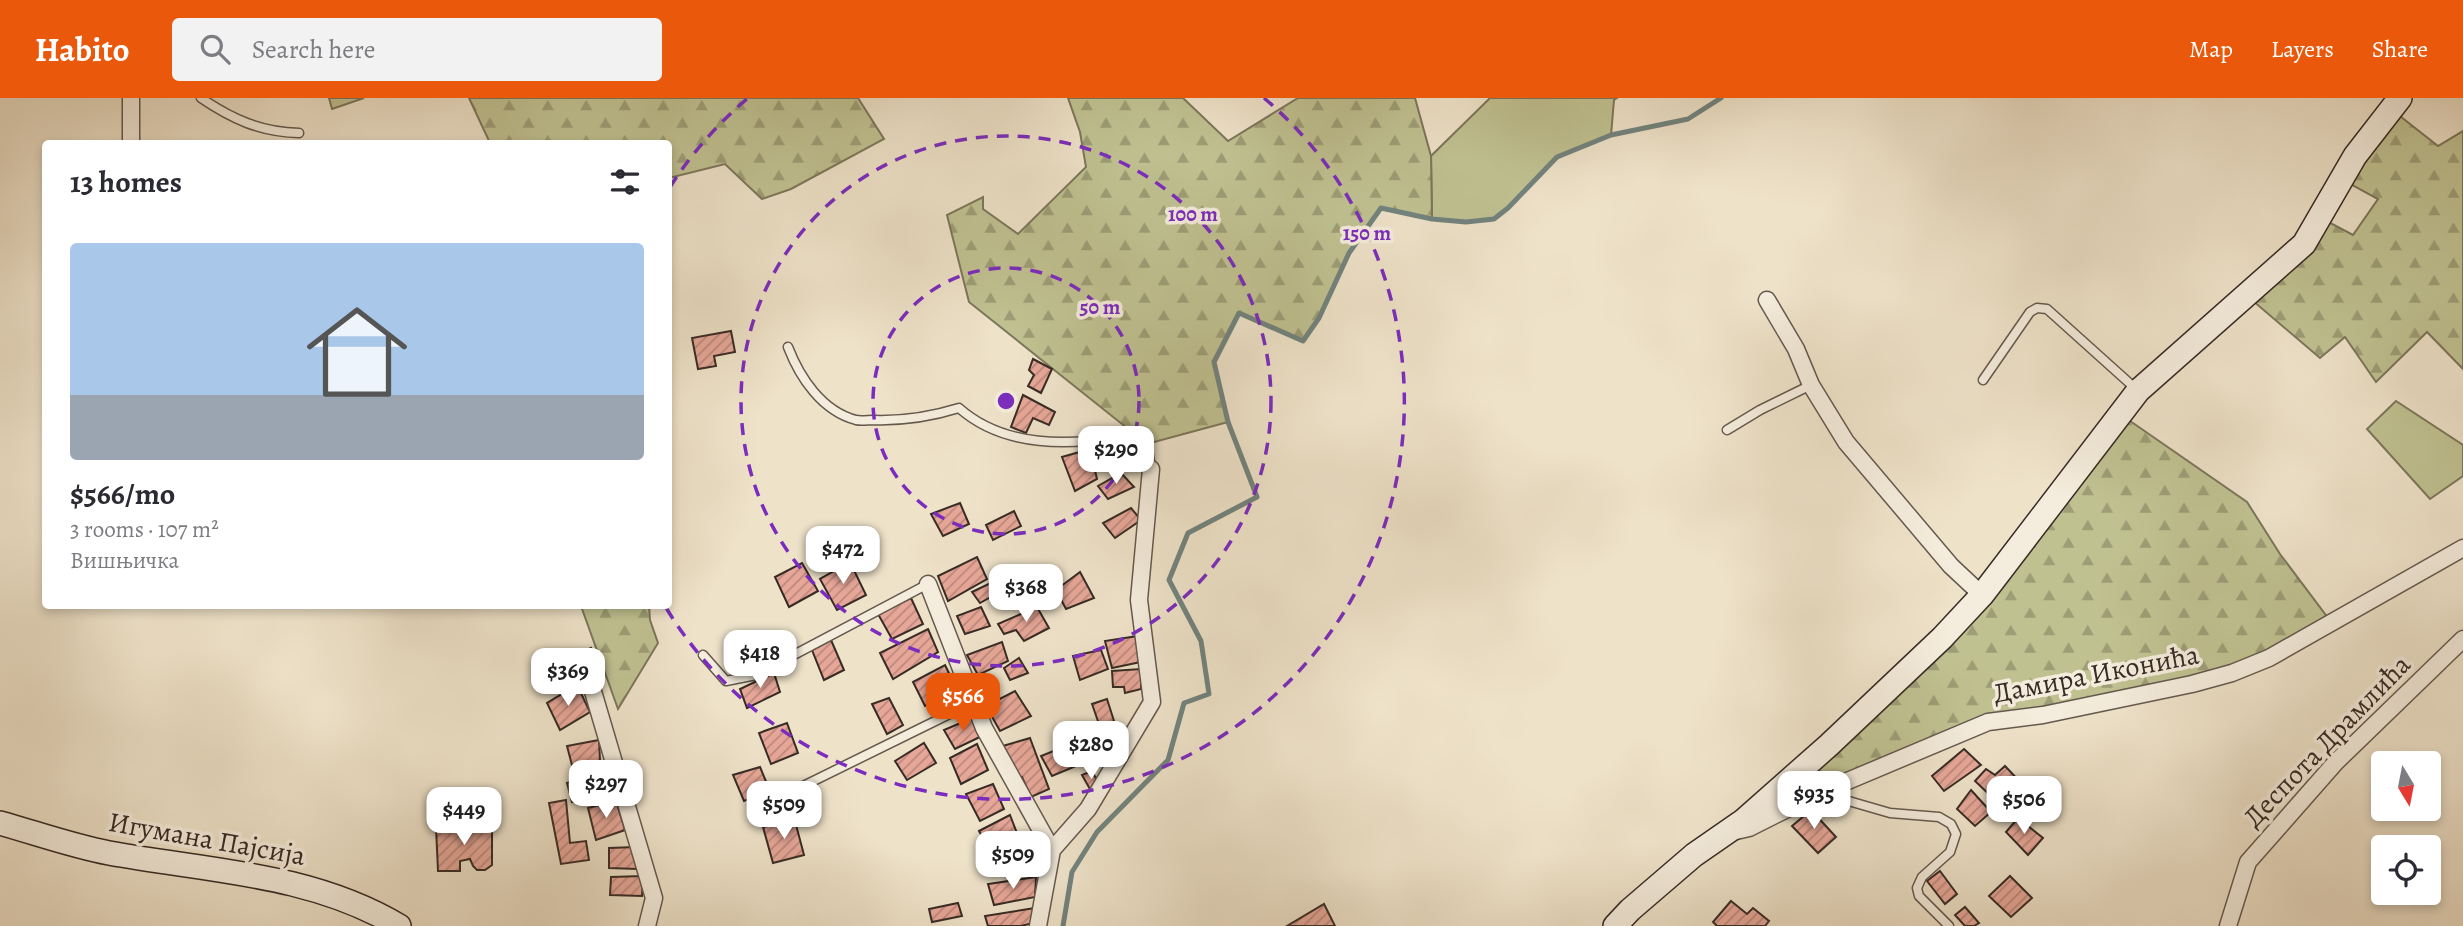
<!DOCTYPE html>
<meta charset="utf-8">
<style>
:root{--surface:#fff;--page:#f2f2f3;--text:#2b2b33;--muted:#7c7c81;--line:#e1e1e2;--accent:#ea580c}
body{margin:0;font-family:Alegreya,serif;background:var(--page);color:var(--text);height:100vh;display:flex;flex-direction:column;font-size:26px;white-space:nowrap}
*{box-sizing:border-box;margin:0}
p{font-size:23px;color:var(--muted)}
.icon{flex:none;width:38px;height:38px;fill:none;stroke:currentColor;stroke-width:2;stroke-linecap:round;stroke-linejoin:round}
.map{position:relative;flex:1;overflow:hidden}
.side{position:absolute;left:42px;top:42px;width:630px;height:469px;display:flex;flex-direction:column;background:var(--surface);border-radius:7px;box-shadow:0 4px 10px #0003}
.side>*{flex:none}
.needle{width:46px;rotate:170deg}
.tools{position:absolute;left:2371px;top:653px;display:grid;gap:14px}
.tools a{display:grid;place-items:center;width:70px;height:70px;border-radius:7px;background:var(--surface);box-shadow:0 4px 10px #0003;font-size:35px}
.price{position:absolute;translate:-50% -60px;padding:0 16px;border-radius:14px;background:#fff;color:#222;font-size:23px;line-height:46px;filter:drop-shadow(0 2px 4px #0008)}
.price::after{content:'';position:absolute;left:50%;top:42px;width:21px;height:16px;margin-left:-10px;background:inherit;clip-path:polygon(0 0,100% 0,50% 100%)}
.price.on{background:var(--accent);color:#fff}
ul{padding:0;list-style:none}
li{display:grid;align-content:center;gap:14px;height:371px;padding:0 28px}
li+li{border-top:2px solid var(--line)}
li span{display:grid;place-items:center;height:217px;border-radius:7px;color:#555}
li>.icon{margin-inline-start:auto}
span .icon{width:126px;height:126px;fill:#fffc;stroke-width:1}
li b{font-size:30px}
h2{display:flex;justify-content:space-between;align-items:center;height:84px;padding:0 28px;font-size:30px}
header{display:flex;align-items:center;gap:42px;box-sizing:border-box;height:98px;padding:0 35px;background:var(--accent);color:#fff}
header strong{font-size:33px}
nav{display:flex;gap:38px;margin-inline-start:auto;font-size:24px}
.search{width:490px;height:63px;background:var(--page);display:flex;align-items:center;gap:18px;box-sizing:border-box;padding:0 24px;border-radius:7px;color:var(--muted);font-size:26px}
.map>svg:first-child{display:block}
.green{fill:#c0c191;stroke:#7c765b;stroke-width:2}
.forest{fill:url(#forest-firs);stroke:#7c765b;stroke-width:2}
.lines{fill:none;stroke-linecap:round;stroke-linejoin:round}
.stream{stroke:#72837e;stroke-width:5}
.building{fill:url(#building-hatch);stroke:#372b25;stroke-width:2}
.lane-casing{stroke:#65594e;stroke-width:11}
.street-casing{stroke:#65594e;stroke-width:19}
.secondary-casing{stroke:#372b25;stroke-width:26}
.lane{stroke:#f4ecdc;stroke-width:8}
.street{stroke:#f4ecdc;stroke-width:16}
.secondary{stroke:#f4ecdc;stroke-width:23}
.ring{fill:none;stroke:#7b2cbf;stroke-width:3.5;stroke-dasharray:12 9}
.labels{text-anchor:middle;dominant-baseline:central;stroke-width:7;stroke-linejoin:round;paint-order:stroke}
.street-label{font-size:28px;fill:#372b25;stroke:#f4ecdc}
.centre{fill:#7b2cbf;stroke:#f4ecdc;stroke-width:3.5}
.ring-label{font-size:21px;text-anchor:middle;font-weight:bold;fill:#7b2cbf;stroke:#f4ecdc;stroke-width:7;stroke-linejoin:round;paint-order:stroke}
</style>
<header>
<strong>Habito</strong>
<div class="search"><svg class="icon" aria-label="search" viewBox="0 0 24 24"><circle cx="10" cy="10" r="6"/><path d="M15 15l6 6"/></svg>Search here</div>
<nav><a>Map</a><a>Layers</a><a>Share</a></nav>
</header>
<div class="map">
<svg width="2463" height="828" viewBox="0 0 2463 828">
<defs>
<pattern id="forest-firs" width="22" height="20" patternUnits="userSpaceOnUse" patternTransform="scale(1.75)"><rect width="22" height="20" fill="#c0c191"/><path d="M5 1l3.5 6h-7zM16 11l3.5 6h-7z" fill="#9d9d76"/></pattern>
<pattern id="building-hatch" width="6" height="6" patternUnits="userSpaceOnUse" patternTransform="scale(1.75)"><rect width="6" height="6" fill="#e7a798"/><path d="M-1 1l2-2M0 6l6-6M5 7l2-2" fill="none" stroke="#bc887c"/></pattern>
</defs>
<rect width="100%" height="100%" fill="#eee2c9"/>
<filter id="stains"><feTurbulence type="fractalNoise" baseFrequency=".00286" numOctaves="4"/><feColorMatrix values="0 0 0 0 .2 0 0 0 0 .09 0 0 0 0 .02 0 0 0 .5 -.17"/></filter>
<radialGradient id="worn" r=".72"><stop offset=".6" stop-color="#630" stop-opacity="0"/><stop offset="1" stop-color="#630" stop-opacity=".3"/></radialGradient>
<g class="green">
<polygon points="1490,0 1617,0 1614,2 1611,37 1557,59 1508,110 1494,121 1466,124 1432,121 1431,58"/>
<polygon points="2396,303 2463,347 2463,378 2430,401 2367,331"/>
</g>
<g class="forest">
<polygon points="329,0 364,0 332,11"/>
<polygon points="469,0 858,0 884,41 791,91 762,101 725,66 669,80 668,46 490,45"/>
<polygon points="1068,0 1183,0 1228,43 1298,0 1415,0 1431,58 1432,121 1381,110 1349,155 1319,220 1303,243 1239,216 1214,264 1228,324 1147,346 969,204 947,117 983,99 983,111 1018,136 1086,69 1080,34"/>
<polygon points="2391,11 2438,48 2463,33 2463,271 2427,234 2376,284 2345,239 2320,260 2246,197 2319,119 2353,137 2378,101 2341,81"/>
<polygon points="2120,316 2247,404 2280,456 2331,524 2232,575 1988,624 1749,730 1982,497"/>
<polygon points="581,508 649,508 650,522 658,545 618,611"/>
</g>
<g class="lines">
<polyline class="stream" points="1063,828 1072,774 1097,734 1168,662 1184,605 1209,596 1201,543 1169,482 1188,435 1257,399 1228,324 1214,264 1239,215 1303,243 1319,220 1349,155 1381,110 1432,121 1466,124 1494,121 1508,110 1557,59 1611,37 1688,21 1721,0"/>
</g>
<g class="building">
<polygon points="731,233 735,254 714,258 716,268 698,271 692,240"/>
<polygon points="1033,261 1052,271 1041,295 1028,288 1034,277 1029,272"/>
<polygon points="1023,297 1055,314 1049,327 1033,320 1026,335 1011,329"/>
<polygon points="1090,351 1097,381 1075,393 1062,359"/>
<polygon points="1121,375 1134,389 1108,401 1098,388"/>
<polygon points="960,405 969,426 943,438 931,416"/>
<polygon points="1131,410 1141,422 1115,440 1103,425"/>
<polygon points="1014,413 1021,428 993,442 986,427"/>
<polygon points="977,459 987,481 948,503 938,478"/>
<polygon points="850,464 866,497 837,512 820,481"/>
<polygon points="802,465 818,493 789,509 775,479"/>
<polygon points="1080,474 1094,500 1066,511 1056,492"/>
<polygon points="999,481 1005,491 980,505 972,494"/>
<polygon points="911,500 923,526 892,541 878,516"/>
<polygon points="981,509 990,528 965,536 957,518"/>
<polygon points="1037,509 1049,530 1024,543 1016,532 1004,536 998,526"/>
<polygon points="928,531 938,554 893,581 880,555"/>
<polygon points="1138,538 1141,564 1112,570 1105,543"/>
<polygon points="831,542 844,572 824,582 812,552"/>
<polygon points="1002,544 1008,563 978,577 967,557"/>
<polygon points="591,550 596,565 578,578 569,561"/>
<polygon points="1101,552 1108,571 1080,582 1073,558"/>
<polygon points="1019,560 1028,575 1010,582 1004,570"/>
<polygon points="945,567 957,592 925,608 913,584"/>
<polygon points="1141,571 1141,591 1125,595 1124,589 1113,589 1112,573"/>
<polygon points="774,575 780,594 747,610 740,591"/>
<polygon points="577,587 590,614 560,632 547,605"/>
<polygon points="1015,593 1031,618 1000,633 986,608"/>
<polygon points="889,600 903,627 887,636 872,606"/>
<polygon points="1107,601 1114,623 1100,629 1092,606"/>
<polygon points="972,620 982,638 955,651 944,632"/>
<polygon points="787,625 798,655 771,666 759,635"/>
<polygon points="1096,627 1106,653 1096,659 1091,654 1083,656 1074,635"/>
<polygon points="1030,640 1049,691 1031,699 1022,679 1017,681 1003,648"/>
<polygon points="599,642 600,663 573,671 567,648"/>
<polygon points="924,645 936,665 907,682 895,663"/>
<polygon points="977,646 988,672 961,686 950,660"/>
<polygon points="1066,648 1076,668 1052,678 1041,658"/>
<polygon points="1964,651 1981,667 1944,693 1932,678"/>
<polygon points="2005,668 2022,686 1998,705 1975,683 1986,671 1995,677"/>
<polygon points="760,669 770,693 744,703 733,677"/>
<polygon points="605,673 611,694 572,704 567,685"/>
<polygon points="1092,673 1100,688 1091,693 1082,677"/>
<polygon points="993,686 1004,711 980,723 966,696"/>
<polygon points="1971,692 1991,714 1975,728 1957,711"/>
<polygon points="566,702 570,745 586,743 589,762 561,766 549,705"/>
<polygon points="616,703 625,732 596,742 588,710"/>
<polygon points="1811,712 1836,739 1818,755 1792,728"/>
<polygon points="1010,717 1023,751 997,765 979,733"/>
<polygon points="2018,720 2043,740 2028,757 2006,734"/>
<polygon points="795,723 804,757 773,765 763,729"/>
<polygon points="492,728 492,767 485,772 477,772 473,768 470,761 460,763 460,773 438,773 436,729"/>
<polygon points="635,749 637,771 609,770 609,750"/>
<polygon points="1035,753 1036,768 1015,774 1007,762"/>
<polygon points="1940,773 1957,796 1945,806 1927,783"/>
<polygon points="643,778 642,798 610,797 611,779"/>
<polygon points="2010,778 2032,800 2011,819 1989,798"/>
<polygon points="1036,779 1035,799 994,807 988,786"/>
<polygon points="1731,803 1747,816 1753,810 1769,823 1765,828 1717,828 1713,824"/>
<polygon points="958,805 962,818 932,824 929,811"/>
<polygon points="1324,806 1335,828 1287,828"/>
<polygon points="1965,809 1979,825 1974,828 1965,828 1955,817"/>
<polygon points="1035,810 1033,825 1021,828 988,828 985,818"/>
</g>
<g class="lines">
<defs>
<g id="lane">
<path d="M201 0C232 21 260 34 299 35"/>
<path d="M788 249C800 280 822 313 856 322 861 323 868 322 873 322 903 323 930 319 959 310 994 341 1042 347 1088 343 1112 341 1123 338 1147 346L1151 371"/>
<polyline points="1983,282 2030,214 2037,210 2047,211 2136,291"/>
<polyline points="1727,332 1760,312 1811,287"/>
<polyline points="703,557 726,583 756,577 928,486"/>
<polyline points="791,694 974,604"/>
<polyline points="1821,695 1890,715 1939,719 1951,726 1956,736 1950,754 1922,779 1917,790 1919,798 1949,828"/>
</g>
<g id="street">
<polyline points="131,46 131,0"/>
<polyline points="1767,202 1796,251 1811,287 1846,344 1951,468 1982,497"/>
<polyline points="928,486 984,630 1052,752"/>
<polyline points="592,590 654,800 647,828"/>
<polyline points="1736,733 1749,730 1819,695 1988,624 2043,617 2192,586 2232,575 2269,560 2463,450"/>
<polyline points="1038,828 1052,752 1088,711 1152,604 1139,502 1151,371"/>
<polyline points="2228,828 2248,764 2336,664 2463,541"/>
</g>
<g id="secondary">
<path d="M0 725C36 735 72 748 109 755 207 773 310 775 399 828"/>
<polyline points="1615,828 1630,812 1694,757 1743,723 1829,647 1942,540 1982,497 2138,293 2304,146 2355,58 2400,0"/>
</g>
</defs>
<use href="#lane" class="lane-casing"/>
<use href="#street" class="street-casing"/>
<use href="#secondary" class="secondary-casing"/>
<use href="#lane" class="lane"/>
<use href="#street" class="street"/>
<use href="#secondary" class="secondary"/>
</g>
<g class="ring">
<circle cx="1006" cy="303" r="133"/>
<circle cx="1006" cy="303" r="265"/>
<path d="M670 89A398 398 0 0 1 748 0M1264 0A398 398 0 1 1 665 508"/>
</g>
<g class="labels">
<g class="street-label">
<text transform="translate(2096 576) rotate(-11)">Дамира Иконића</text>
<text transform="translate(2327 643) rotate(-46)">Деспота Драмлића</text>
<text transform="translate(207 741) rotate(10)">Игумана Пајсија</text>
</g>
</g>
<circle cx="1006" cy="303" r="10" class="centre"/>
<g class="ring-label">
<text x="1193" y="123">100 m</text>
<text x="1367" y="142">150 m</text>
<text x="1100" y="216">50 m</text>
</g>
<rect width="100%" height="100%" filter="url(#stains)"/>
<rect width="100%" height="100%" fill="url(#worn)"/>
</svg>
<div class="tools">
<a><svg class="needle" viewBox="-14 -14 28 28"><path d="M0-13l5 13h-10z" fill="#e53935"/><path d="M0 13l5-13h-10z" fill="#7c7c81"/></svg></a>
<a><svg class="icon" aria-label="locate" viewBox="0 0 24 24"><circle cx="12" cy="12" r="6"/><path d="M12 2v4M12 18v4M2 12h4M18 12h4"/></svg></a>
</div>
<b class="price" style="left:1116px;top:388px">$290</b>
<b class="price" style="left:843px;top:488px">$472</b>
<b class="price" style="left:1026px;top:526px">$368</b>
<b class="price" style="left:760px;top:592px">$418</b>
<b class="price" style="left:568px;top:610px">$369</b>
<b class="price on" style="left:963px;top:635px">$566</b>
<b class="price" style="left:1091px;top:683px">$280</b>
<b class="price" style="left:606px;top:722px">$297</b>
<b class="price" style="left:1814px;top:733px">$935</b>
<b class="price" style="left:2024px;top:738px">$506</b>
<b class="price" style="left:784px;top:743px">$509</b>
<b class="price" style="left:464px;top:749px">$449</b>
<b class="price" style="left:1013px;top:793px">$509</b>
<section class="side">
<h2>13 homes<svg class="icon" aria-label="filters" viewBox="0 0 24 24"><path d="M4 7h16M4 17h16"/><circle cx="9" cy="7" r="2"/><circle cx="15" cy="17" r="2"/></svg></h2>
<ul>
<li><span style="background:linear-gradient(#a9c7e8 70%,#9aa5b1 0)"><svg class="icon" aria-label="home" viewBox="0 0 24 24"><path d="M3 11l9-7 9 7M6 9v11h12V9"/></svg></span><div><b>$566/mo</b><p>3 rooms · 107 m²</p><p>Вишњичка</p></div></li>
</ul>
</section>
</div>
